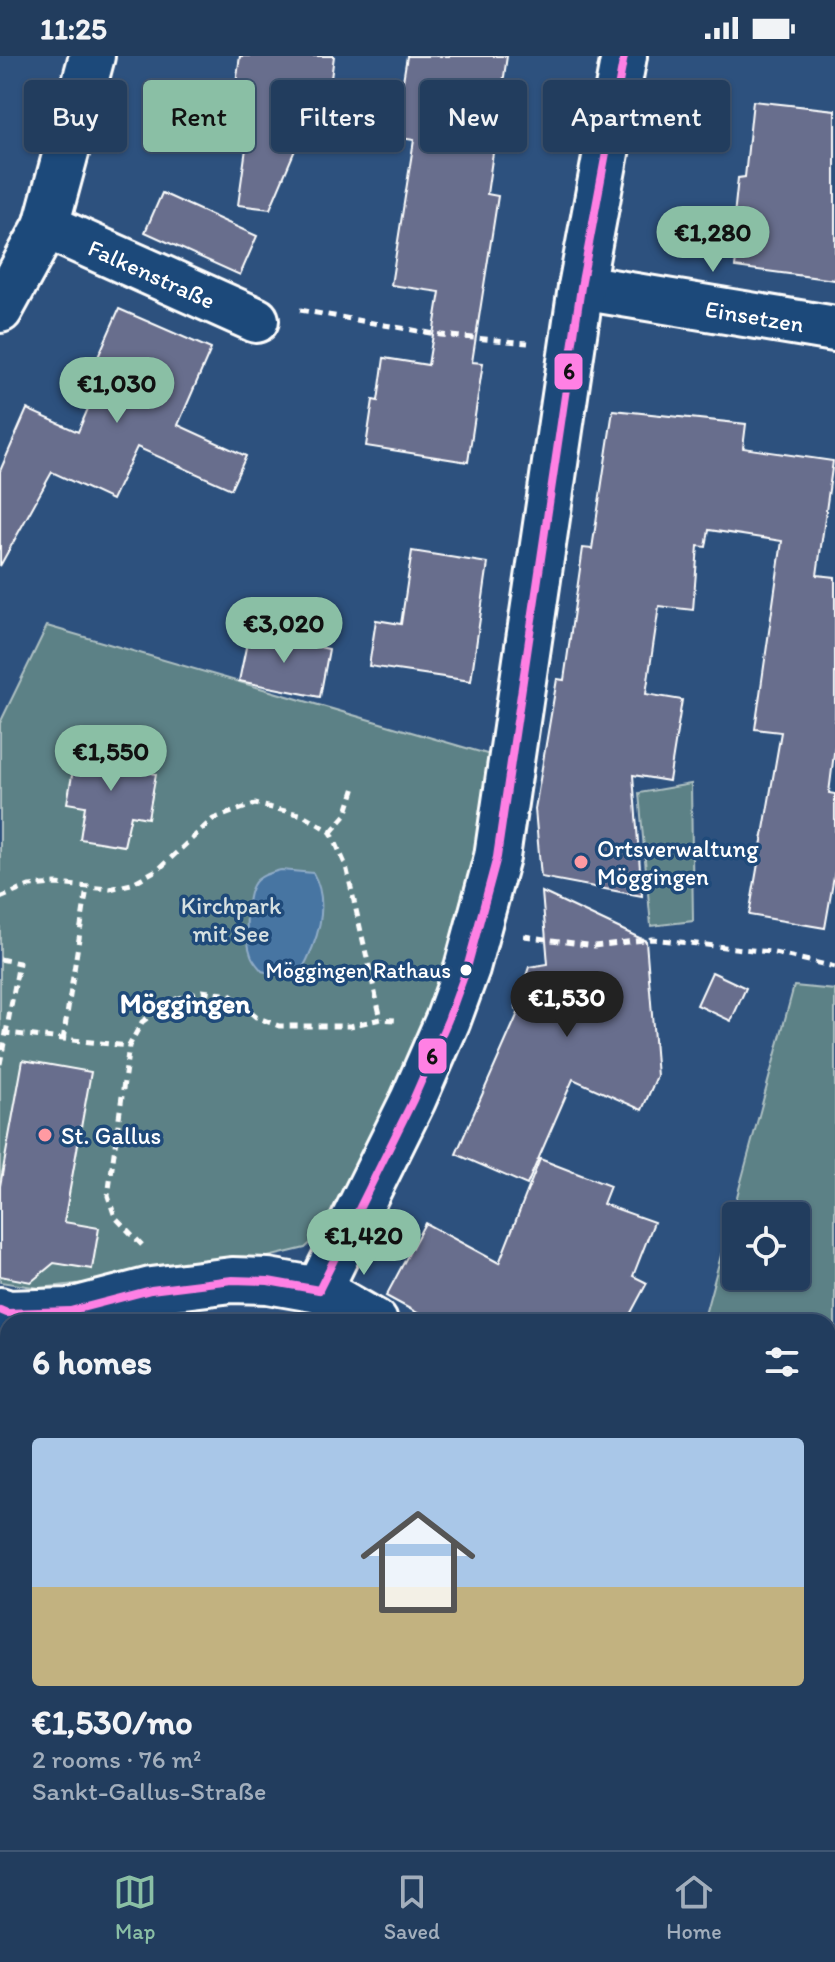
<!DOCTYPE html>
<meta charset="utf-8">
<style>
:root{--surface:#223d5e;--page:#2e4867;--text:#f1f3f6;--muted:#a2aebc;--line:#3f5673;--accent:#8abfa5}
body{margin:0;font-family:Itim,sans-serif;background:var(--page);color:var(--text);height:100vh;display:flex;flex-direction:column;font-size:30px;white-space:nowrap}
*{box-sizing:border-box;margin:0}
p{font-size:26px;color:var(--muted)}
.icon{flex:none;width:44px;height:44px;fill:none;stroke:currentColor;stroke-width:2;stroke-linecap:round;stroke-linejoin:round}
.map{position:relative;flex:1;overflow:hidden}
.side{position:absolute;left:0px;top:1258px;width:836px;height:536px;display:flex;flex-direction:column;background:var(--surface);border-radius:24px 24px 0 0;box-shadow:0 2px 6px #0004,0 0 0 2px var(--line)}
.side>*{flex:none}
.banner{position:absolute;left:24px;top:24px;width:788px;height:72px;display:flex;gap:16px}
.fabs{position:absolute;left:722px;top:1146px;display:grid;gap:16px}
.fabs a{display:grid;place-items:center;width:88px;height:88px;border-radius:8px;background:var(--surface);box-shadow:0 2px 6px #0004,0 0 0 2px var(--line);font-size:40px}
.price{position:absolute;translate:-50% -68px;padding:0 18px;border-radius:28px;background:var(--accent);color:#111;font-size:26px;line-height:52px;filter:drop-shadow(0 2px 4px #0008)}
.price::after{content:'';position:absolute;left:50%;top:48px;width:24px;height:18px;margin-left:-12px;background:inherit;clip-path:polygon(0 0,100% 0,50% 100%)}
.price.on{background:#222;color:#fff}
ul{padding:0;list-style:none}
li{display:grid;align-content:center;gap:16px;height:424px;padding:0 32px}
li span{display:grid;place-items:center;height:248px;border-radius:8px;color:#555}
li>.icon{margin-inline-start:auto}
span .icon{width:144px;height:144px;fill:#fffc;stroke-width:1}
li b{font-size:34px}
h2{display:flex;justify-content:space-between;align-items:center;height:96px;padding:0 32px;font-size:34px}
.pill{padding:0 28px;border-radius:8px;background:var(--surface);box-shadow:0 2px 6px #0004,0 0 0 2px var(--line);font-size:28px;line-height:72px}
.pill.on{background:var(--accent);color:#111}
.status{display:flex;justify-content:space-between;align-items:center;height:56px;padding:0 40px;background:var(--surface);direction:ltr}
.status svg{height:22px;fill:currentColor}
.tab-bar{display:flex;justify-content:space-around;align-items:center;height:112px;border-top:2px solid var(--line);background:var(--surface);font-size:22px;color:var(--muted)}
.tab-bar a{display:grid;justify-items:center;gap:4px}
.tab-bar .on{color:var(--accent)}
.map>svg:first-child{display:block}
.green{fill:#5c8186;stroke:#aec0c2;stroke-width:2;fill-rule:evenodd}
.water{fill:#4675a2;stroke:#90acc7;stroke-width:2}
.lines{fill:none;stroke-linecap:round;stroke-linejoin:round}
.stream{stroke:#90acc7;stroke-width:14}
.building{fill:#676e8d;stroke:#fff;stroke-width:2}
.minor-casing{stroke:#fff;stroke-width:50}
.tertiary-casing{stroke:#fff;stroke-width:50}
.path{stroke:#fff;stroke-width:5;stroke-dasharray:8 6;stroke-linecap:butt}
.minor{stroke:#1f4a7a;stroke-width:44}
.tertiary{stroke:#1f4a7a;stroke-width:44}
.bus-1-casing{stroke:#1f4a7a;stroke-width:14}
.bus-1{stroke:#ff80e4;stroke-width:8}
.poi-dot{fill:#ff9aa2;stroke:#1f4a7a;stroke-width:3}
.bus-dot{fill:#fff;stroke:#1f4a7a;stroke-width:3}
.labels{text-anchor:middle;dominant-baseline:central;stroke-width:7;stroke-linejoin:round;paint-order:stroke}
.bus-label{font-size:22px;fill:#fff;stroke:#1f4a7a;text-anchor:end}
.street-label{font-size:24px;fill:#fff;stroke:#1f4a7a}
.poi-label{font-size:24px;fill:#fff;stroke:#1f4a7a;text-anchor:start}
.park-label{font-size:24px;fill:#d6e0e1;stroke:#1f4a7a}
.quarter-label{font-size:28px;font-weight:bold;fill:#fff;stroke:#1f4a7a}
.line-badge{stroke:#1f4a7a;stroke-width:3}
.pale-badge-label{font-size:22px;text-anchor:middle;font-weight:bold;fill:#111}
</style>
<div class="status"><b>11:25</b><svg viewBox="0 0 49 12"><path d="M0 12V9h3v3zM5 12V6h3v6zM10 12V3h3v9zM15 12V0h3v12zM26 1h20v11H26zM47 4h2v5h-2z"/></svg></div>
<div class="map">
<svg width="835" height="1794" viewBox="0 0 835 1794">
<rect width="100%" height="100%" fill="#2d517e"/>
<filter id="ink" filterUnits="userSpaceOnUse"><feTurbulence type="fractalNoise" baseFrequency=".0125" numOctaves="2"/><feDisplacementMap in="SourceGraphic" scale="16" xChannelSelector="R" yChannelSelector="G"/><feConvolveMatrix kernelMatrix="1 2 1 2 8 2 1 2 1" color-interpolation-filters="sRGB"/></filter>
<g filter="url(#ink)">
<g class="green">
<polygon points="47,570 511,705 470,901 336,1164 305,1192 226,1211 40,1232 0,1226 0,667"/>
<polygon points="691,728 693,865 651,870 639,737"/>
<path d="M794 930 835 934V1786L828 1780V1266H703ZM736 1160H796V1220H736Z"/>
</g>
<path class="water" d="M281 814 313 817C331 848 317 888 300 917L289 922 262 915C258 910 253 905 251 899 245 883 244 836 257 824 264 818 273 816 281 814Z"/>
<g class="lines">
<polyline class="stream" points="565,1794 565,1786"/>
</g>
<g class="building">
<polygon points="240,0 334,0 326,60 311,56 270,153 238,149 252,50 233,48"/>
<polygon points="407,0 507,0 487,138 498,140 472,306 483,307 468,406 366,390 373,344 378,345 384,302 428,309 440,236 391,229 414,84 394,81"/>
<polygon points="753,45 835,54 835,224 735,211 741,166 734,160 738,122 745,121"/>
<polygon points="162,137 257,180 240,219 145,176"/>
<polygon points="119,253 211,293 178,369 246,400 231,433 137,391 112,444 52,416 0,510 0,415 27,353 78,376 108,306 98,301"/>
<polygon points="613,354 746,368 743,392 833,405 817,519 835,521 835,689 829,737 835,738 835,815 825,872 749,859 781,676 755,673 782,485 709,474 706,491 698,490 693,554 659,550 646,638 682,644 669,725 633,719 642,840 541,821 535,753 557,623 564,624 583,492 592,493"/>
<polygon points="412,495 488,507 471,625 369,610 376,564 401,568"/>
<polygon points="249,577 329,593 320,641 239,625"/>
<polygon points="97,688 142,696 138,714 156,718 148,762 131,759 124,790 80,783 85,750 67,747 75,703 94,706"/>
<polygon points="542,836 646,885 657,1020 642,1054 573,1023 527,1129 456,1098 519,955 515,953 529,911 548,908"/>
<polygon points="712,916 746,932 731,965 697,949"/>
<polygon points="23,1004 91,1016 64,1166 99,1172 92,1213 54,1207 31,1226 0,1220 0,1130"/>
<polygon points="540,1103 610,1130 603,1148 654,1166 633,1220 647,1227 626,1266 434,1266 386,1240 425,1167 499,1207"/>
</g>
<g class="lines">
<defs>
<g id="minor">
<path id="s1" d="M46 170 256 264"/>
<path id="s2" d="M581 231 835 273"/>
<polyline points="0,254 46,170 92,0"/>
<polyline points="0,1484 8,1481"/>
<polyline points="276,1786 278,1794"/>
<polyline points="768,1786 776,1794"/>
</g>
<g id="tertiary">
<polyline points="319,1234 413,1044 448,964 467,912 497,801 581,231 624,0"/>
<polyline points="0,1254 7,1257 70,1255 151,1234 232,1224 268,1225 319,1234 375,1266"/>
<polyline points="691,1786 695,1794"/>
</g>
</defs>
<use href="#minor" class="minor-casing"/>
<use href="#tertiary" class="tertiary-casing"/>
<g class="path">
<polyline points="300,254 441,279 528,287"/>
<polyline points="331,776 346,759 355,731"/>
<polyline points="0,842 29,830 56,828 110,833 131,828 160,812 213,763 255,748 303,759 331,776 346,810 381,963"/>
<polyline points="524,880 594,890 652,883 770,896 835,911"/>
<polyline points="0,903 19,907 6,977"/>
<polyline points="63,984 87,832"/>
<polyline points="0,1008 6,977 129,990"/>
<polyline points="142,1189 115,1161 108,1140 129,990 142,966 170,945 202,935 230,939 256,961 279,970 350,970 381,963 396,964"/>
</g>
<use href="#minor" class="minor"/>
<use href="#tertiary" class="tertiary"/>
<defs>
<g id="bus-1">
<polyline points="319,1234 413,1044 448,964 467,912 497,801 581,231 624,0"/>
<polyline points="0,1254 7,1257 70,1255 151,1234 232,1224 268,1225 319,1234"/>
</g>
</defs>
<use href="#bus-1" class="bus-1-casing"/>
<use href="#bus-1" class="bus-1"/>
</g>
</g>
<g class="poi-dot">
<circle cx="581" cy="806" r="8"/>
<circle cx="45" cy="1079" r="8"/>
</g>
<circle class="bus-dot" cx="466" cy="914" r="7"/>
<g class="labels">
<g class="bus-label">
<text x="451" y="914">Möggingen Rathaus</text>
</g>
<g class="street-label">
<text stroke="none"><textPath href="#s1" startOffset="116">Falkenstraße</textPath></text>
<text stroke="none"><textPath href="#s2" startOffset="176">Einsetzen</textPath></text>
</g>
<g class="poi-label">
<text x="597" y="792">Ortsverwaltung<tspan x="597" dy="28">Möggingen</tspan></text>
<text x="61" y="1079">St. Gallus</text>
</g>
<g class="park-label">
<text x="231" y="849">Kirchpark<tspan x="231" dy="28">mit See</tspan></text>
</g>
<g class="quarter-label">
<text x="185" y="947">Möggingen</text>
</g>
</g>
<g class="line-badge">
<rect x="553" y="296" width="31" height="39" rx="8" fill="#ff80e4"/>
<rect x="417" y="981" width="31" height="38" rx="8" fill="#ff80e4"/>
</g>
<g class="pale-badge-label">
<text x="569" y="323">6</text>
<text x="432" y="1008">6</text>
</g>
</svg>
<div class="fabs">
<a><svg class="icon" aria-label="locate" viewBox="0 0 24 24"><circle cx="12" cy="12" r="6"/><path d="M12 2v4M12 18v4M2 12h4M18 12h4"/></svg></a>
</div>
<b class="price" style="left:713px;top:218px">€1,280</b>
<b class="price" style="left:117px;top:369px">€1,030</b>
<b class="price" style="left:284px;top:609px">€3,020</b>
<b class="price" style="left:111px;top:737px">€1,550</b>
<b class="price on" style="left:567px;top:983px">€1,530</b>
<b class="price" style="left:364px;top:1221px">€1,420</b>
<div class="banner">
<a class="pill">Buy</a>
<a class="pill on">Rent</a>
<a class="pill">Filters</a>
<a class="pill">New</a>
<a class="pill">Apartment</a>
</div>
<section class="side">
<h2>6 homes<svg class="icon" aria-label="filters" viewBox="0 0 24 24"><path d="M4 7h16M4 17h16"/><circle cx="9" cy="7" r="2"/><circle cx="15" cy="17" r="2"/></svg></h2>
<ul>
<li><span style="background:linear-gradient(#a9c7e8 60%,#c2b280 0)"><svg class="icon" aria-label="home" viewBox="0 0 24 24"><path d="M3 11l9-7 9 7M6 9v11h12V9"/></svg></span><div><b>€1,530/mo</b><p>2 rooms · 76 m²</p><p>Sankt-Gallus-Straße</p></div></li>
</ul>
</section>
</div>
<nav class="tab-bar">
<a class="on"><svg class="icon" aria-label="map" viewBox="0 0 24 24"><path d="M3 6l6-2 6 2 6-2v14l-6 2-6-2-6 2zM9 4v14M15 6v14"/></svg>Map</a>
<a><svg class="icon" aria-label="saved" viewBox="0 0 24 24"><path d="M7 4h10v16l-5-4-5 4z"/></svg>Saved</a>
<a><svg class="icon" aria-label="home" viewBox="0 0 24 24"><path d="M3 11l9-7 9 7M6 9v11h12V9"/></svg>Home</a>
</nav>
